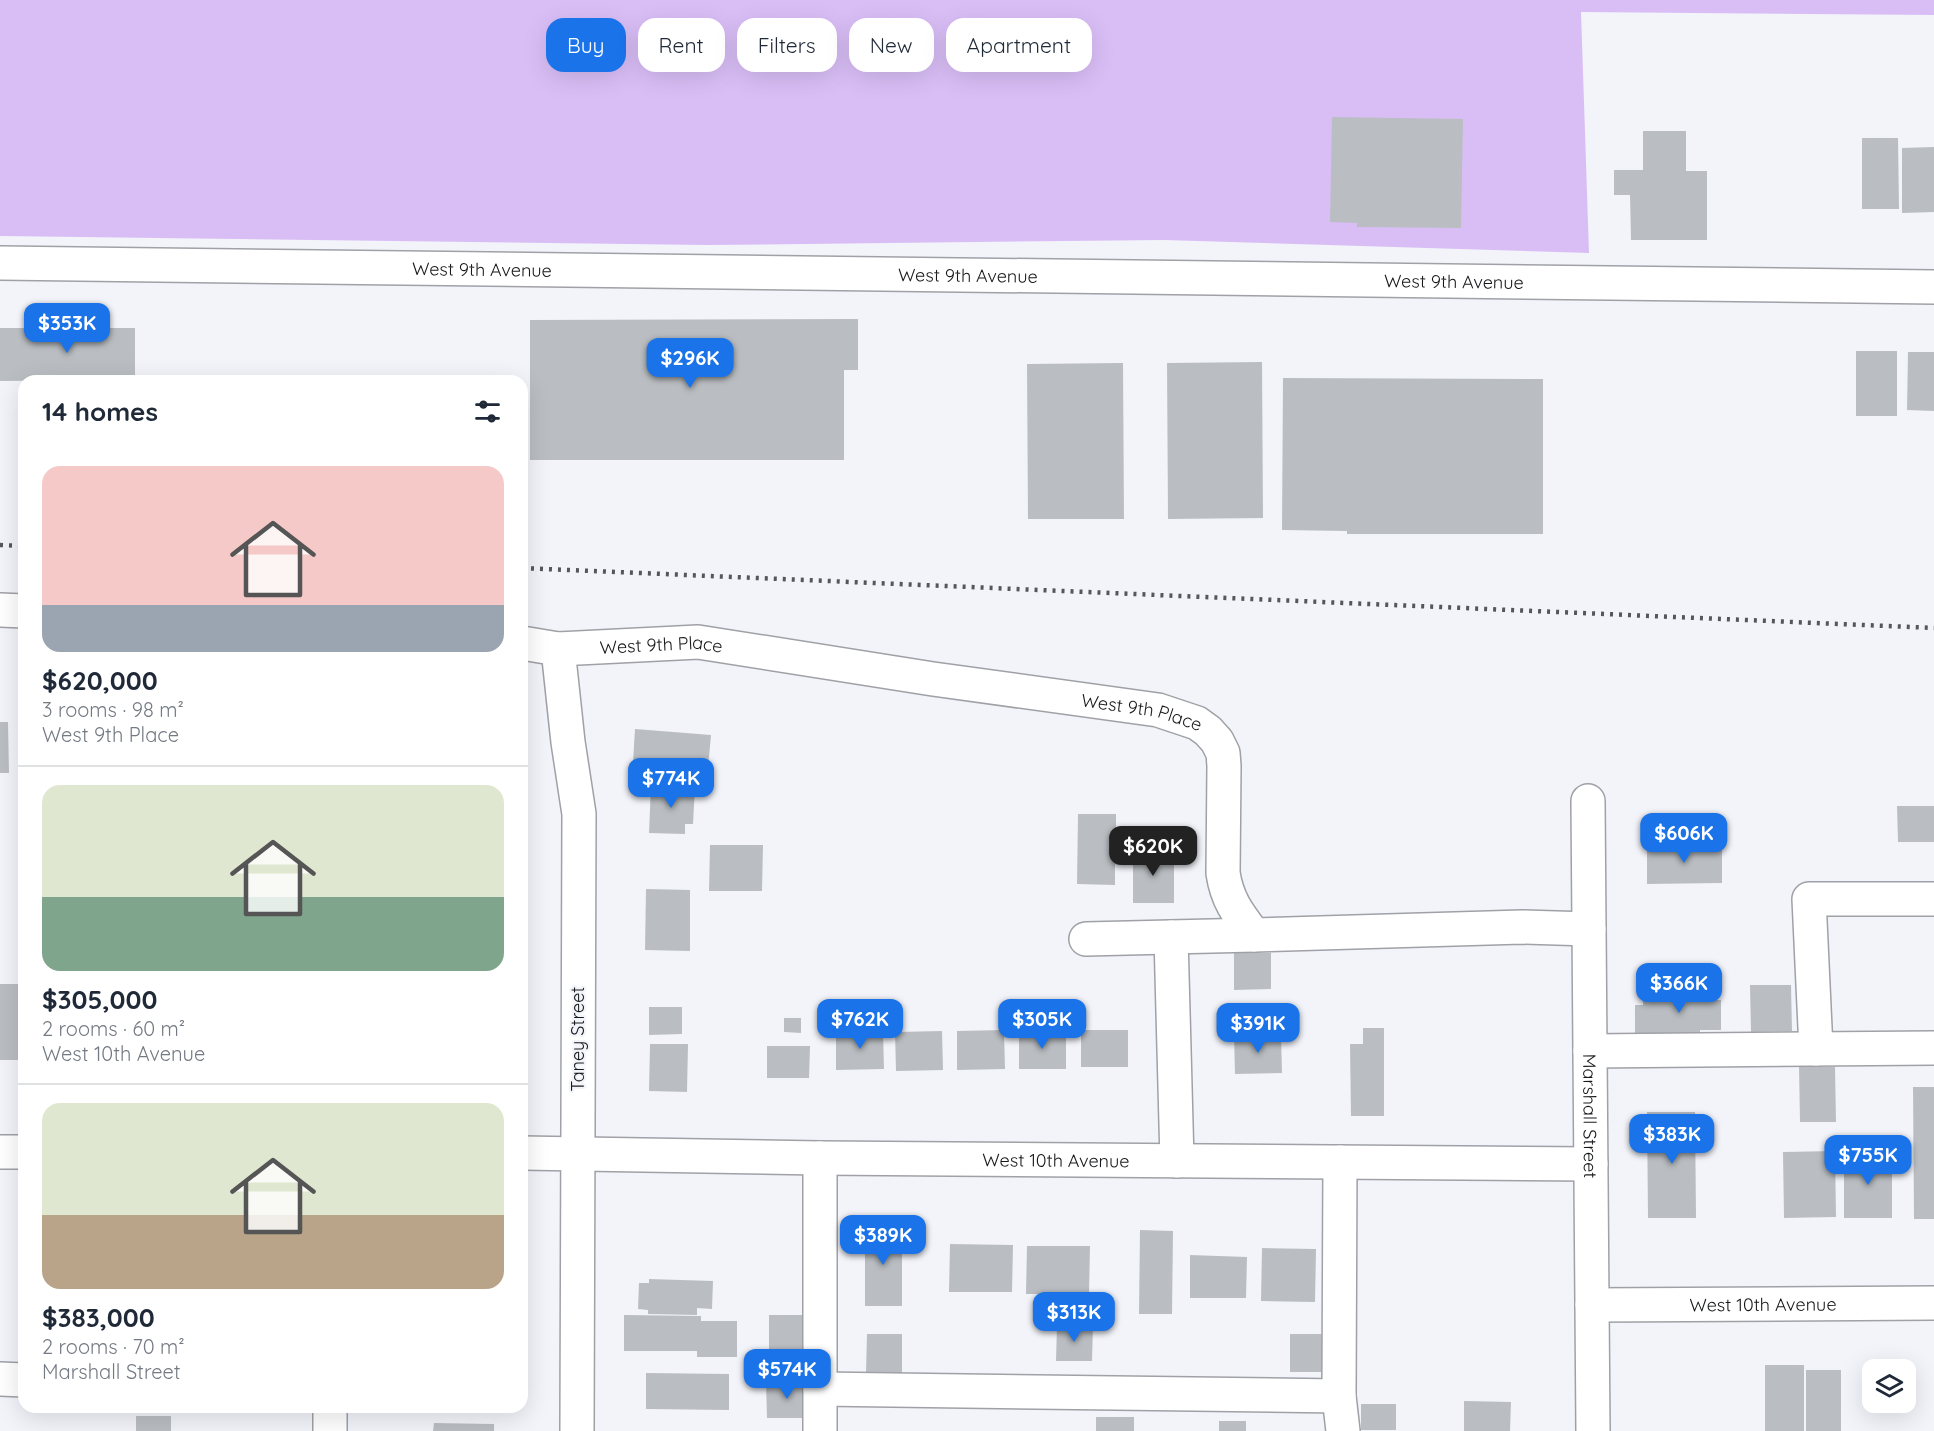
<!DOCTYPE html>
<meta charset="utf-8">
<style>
:root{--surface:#fff;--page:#f6f6f7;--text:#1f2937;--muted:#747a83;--line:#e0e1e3;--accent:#1a73e8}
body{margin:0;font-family:Quicksand,sans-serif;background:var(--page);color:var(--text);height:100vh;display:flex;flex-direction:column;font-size:22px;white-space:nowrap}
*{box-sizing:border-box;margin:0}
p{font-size:20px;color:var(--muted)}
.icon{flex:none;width:33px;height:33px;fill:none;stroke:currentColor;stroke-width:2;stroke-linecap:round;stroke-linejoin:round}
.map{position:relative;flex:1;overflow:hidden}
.side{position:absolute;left:18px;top:375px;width:510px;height:1038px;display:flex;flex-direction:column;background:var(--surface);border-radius:18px;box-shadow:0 6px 24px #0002}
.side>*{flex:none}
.hud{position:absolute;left:546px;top:18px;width:570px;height:54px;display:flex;gap:12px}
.fabs{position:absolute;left:1862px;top:1359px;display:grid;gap:12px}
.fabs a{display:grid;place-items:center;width:54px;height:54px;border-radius:12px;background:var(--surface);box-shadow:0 6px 24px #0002;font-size:30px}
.price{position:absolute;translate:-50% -51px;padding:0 14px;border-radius:12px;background:var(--accent);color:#fff;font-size:20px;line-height:39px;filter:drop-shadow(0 2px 3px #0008)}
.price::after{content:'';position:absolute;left:50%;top:36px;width:18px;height:14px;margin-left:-9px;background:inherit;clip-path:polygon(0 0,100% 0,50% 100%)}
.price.selected{background:#222;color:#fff}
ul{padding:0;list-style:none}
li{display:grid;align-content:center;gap:12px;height:318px;padding:0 24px}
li+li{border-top:2px solid var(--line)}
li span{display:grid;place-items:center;height:186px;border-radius:18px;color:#555}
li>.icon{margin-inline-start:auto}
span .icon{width:108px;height:108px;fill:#fffc;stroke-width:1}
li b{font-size:26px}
h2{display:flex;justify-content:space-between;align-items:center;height:72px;padding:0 24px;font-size:26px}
.pill{padding:0 21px;border-radius:18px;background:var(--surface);box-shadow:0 6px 24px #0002;font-size:21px;line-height:54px}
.pill.selected{background:var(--accent);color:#fff}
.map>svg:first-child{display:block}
.green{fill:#d9bef6}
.building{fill:#babec2}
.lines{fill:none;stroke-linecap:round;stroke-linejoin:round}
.minor-casing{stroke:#9fa1a6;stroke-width:36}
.minor{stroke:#fff;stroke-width:33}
.rail{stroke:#545659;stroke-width:4.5;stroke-dasharray:3 6;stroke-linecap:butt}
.labels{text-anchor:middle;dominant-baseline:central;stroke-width:4.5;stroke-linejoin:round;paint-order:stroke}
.street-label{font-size:18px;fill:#161719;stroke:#f2f4fa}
</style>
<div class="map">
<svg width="1934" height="1431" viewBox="0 0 1934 1431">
<rect width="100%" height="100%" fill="#f2f4fa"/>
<polygon class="green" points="0,0 1934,0 1934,15 1581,12 1589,253 1164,240 707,245 0,236"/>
<g class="building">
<polygon points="1332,117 1463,119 1461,228 1357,227 1357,223 1330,222"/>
<polygon points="1643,131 1686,131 1686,171 1707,171 1707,240 1631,240 1630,195 1614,195 1614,170 1643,170"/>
<polygon points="1862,138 1898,138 1899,209 1862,209"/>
<polygon points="1934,147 1934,212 1902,213 1902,148"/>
<polygon points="858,319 858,370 844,370 844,460 530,460 530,320"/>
<polygon points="0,328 135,328 135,380 0,381"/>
<rect x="1856" y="351" width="41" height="65"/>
<polygon points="1908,352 1934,352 1934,411 1907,410"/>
<polygon points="1262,362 1263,518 1168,519 1167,363"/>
<polygon points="1123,363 1124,519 1028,519 1027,364"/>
<polygon points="1283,378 1543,379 1543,534 1347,534 1347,531 1282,530"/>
<polygon points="0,722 8,722 9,773 0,773"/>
<polygon points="635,729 711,735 708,768 633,762"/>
<polygon points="651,785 695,786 693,824 685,824 685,834 649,833"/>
<polygon points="1897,806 1934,806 1934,842 1898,842"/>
<polygon points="1078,814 1116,814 1116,842 1125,842 1125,860 1115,860 1115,885 1077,884"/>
<polygon points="710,845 763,845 762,891 709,891"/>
<polygon points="1647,845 1722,845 1722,883 1647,884"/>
<rect x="1133" y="851" width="41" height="52"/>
<polygon points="646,889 690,890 690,951 645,950"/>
<polygon points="1234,953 1271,953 1271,989 1234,990"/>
<polygon points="1677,982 1706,982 1706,1000 1721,1000 1721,1030 1700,1030 1700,1038 1635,1038 1635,1005 1643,1005 1643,1000 1677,1000"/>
<polygon points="0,984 23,984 24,1060 0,1060"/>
<polygon points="1750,985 1791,985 1792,1031 1751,1032"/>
<polygon points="649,1007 682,1007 682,1034 649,1035"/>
<polygon points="784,1018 801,1018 801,1033 784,1032"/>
<polygon points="1042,1028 1042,1034 1066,1034 1066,1069 1019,1069 1019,1029"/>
<polygon points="1363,1028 1384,1028 1384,1116 1351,1116 1350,1044 1363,1044"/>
<polygon points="883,1030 884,1069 836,1070 836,1031"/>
<polygon points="1004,1030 1005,1069 957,1070 957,1031"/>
<rect x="1081" y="1030" width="47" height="37"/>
<polygon points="942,1031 943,1070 896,1071 895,1032"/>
<polygon points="1281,1034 1282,1073 1235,1074 1234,1035"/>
<polygon points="650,1044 688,1044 687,1092 649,1091"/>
<polygon points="767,1046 810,1046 809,1078 767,1078"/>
<polygon points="1799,1067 1835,1067 1836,1122 1800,1122"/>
<polygon points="1913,1087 1934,1087 1934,1219 1914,1219"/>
<polygon points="1647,1112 1695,1112 1696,1218 1648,1218"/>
<polygon points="1835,1151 1836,1217 1784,1218 1783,1152"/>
<rect x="1844" y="1155" width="48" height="63"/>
<polygon points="865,1225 902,1226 902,1306 865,1306"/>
<polygon points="1140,1230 1173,1231 1172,1314 1139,1314"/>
<polygon points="950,1244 1013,1245 1012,1292 949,1292"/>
<polygon points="1027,1246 1090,1246 1089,1294 1026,1294"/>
<polygon points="1262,1248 1316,1249 1315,1302 1261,1301"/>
<polygon points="1190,1255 1247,1257 1246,1298 1190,1298"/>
<polygon points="649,1279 713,1281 712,1309 697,1308 697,1315 648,1314 648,1310 638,1309 639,1283 649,1283"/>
<polygon points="624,1315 701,1316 701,1321 737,1321 737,1357 697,1357 697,1351 624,1351"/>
<polygon points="769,1315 802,1315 802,1352 769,1351"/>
<polygon points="1057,1325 1093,1325 1092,1361 1056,1361"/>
<polygon points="867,1334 902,1334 902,1373 866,1373"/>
<rect x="1290" y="1334" width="33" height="38"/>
<rect x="1765" y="1365" width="39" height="66"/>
<rect x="1806" y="1370" width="35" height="61"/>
<polygon points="646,1373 729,1374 729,1410 646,1409"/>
<polygon points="766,1383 807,1383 807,1418 767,1418"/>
<polygon points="1464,1401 1511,1402 1510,1431 1464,1431"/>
<rect x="1361" y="1404" width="35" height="26"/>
<rect x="136" y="1416" width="35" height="15"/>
<rect x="1096" y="1417" width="38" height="14"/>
<rect x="1219" y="1421" width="27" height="10"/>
<polygon points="434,1423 494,1424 494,1431 433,1431"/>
</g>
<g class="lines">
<defs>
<g id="minor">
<path id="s1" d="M0 263 1934 287"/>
<polyline points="0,610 24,611"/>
<path id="s2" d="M522 643 558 649 698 642 933 679 1158 710 1197 723 1208 731 1217 741 1223 753 1224 766 1223 873C1227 900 1238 914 1254 935L1522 927 1589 929"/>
<polyline points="558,649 568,742 579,814 577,1431"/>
<path id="s3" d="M1588 801 1593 1431"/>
<polyline points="1171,937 1177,1161"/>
<polyline points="1086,939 1254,935"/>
<polyline points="1816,1049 1809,899 1934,899"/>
<polyline points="1590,1051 1934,1048"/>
<polyline points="0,1152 24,1152"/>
<path id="s4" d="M522 1153 820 1158 1591 1164"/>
<polyline points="1340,1162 1339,1396 1343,1431"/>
<path id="s5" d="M1592 1305 1934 1303"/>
<polyline points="0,1379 24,1380"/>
<polyline points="820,1389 1339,1396"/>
<polyline points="330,1407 330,1431"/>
<polyline points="820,1431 820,1158"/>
</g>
</defs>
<use href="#minor" class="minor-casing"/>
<use href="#minor" class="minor"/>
<g class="rail">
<polyline points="0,545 24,546"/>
<polyline points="522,568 1934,628"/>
</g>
</g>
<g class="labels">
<g class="street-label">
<text stroke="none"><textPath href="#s1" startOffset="482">West 9th Avenue</textPath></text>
<text stroke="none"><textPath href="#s1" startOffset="968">West 9th Avenue</textPath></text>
<text stroke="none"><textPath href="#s1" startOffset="1454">West 9th Avenue</textPath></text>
<text stroke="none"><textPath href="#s2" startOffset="140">West 9th Place</textPath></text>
<text stroke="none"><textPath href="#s2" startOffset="626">West 9th Place</textPath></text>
<text transform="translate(577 1039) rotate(-90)">Taney Street</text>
<text stroke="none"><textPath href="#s3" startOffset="315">Marshall Street</textPath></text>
<text stroke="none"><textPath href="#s4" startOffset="534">West 10th Avenue</textPath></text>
<text stroke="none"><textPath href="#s5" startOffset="171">West 10th Avenue</textPath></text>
</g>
</g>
</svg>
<div class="fabs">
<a><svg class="icon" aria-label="layers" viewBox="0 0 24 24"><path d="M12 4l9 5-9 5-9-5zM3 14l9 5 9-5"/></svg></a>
</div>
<b class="price" style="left:67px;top:354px">$353K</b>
<b class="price" style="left:690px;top:389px">$296K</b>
<b class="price" style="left:671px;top:809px">$774K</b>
<b class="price" style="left:1684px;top:864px">$606K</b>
<b class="price selected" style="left:1153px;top:877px">$620K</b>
<b class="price" style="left:1679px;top:1014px">$366K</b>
<b class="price" style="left:860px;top:1050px">$762K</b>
<b class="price" style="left:1042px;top:1050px">$305K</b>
<b class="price" style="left:1258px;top:1054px">$391K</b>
<b class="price" style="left:1672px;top:1165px">$383K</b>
<b class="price" style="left:1868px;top:1186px">$755K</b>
<b class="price" style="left:883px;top:1266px">$389K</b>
<b class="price" style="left:1074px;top:1343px">$313K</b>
<b class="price" style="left:787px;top:1400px">$574K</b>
<div class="hud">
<a class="pill selected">Buy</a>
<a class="pill">Rent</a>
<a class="pill">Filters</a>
<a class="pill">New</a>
<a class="pill">Apartment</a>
</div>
<section class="side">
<h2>14 homes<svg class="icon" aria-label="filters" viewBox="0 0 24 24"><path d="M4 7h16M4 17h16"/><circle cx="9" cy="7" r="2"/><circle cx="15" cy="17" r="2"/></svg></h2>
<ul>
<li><span style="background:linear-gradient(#f6c9c9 75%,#9aa5b1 0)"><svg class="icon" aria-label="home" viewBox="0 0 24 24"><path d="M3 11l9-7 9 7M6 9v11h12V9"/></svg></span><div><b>$620,000</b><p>3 rooms · 98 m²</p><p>West 9th Place</p></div></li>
<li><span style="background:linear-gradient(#dfe7d0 60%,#7fa58c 0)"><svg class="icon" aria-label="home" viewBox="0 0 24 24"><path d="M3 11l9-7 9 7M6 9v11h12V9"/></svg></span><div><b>$305,000</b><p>2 rooms · 60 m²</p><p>West 10th Avenue</p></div></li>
<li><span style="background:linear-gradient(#dfe7d0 60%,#b9a48a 0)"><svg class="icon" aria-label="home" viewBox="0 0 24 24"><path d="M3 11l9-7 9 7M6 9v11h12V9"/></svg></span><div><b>$383,000</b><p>2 rooms · 70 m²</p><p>Marshall Street</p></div></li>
</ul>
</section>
</div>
